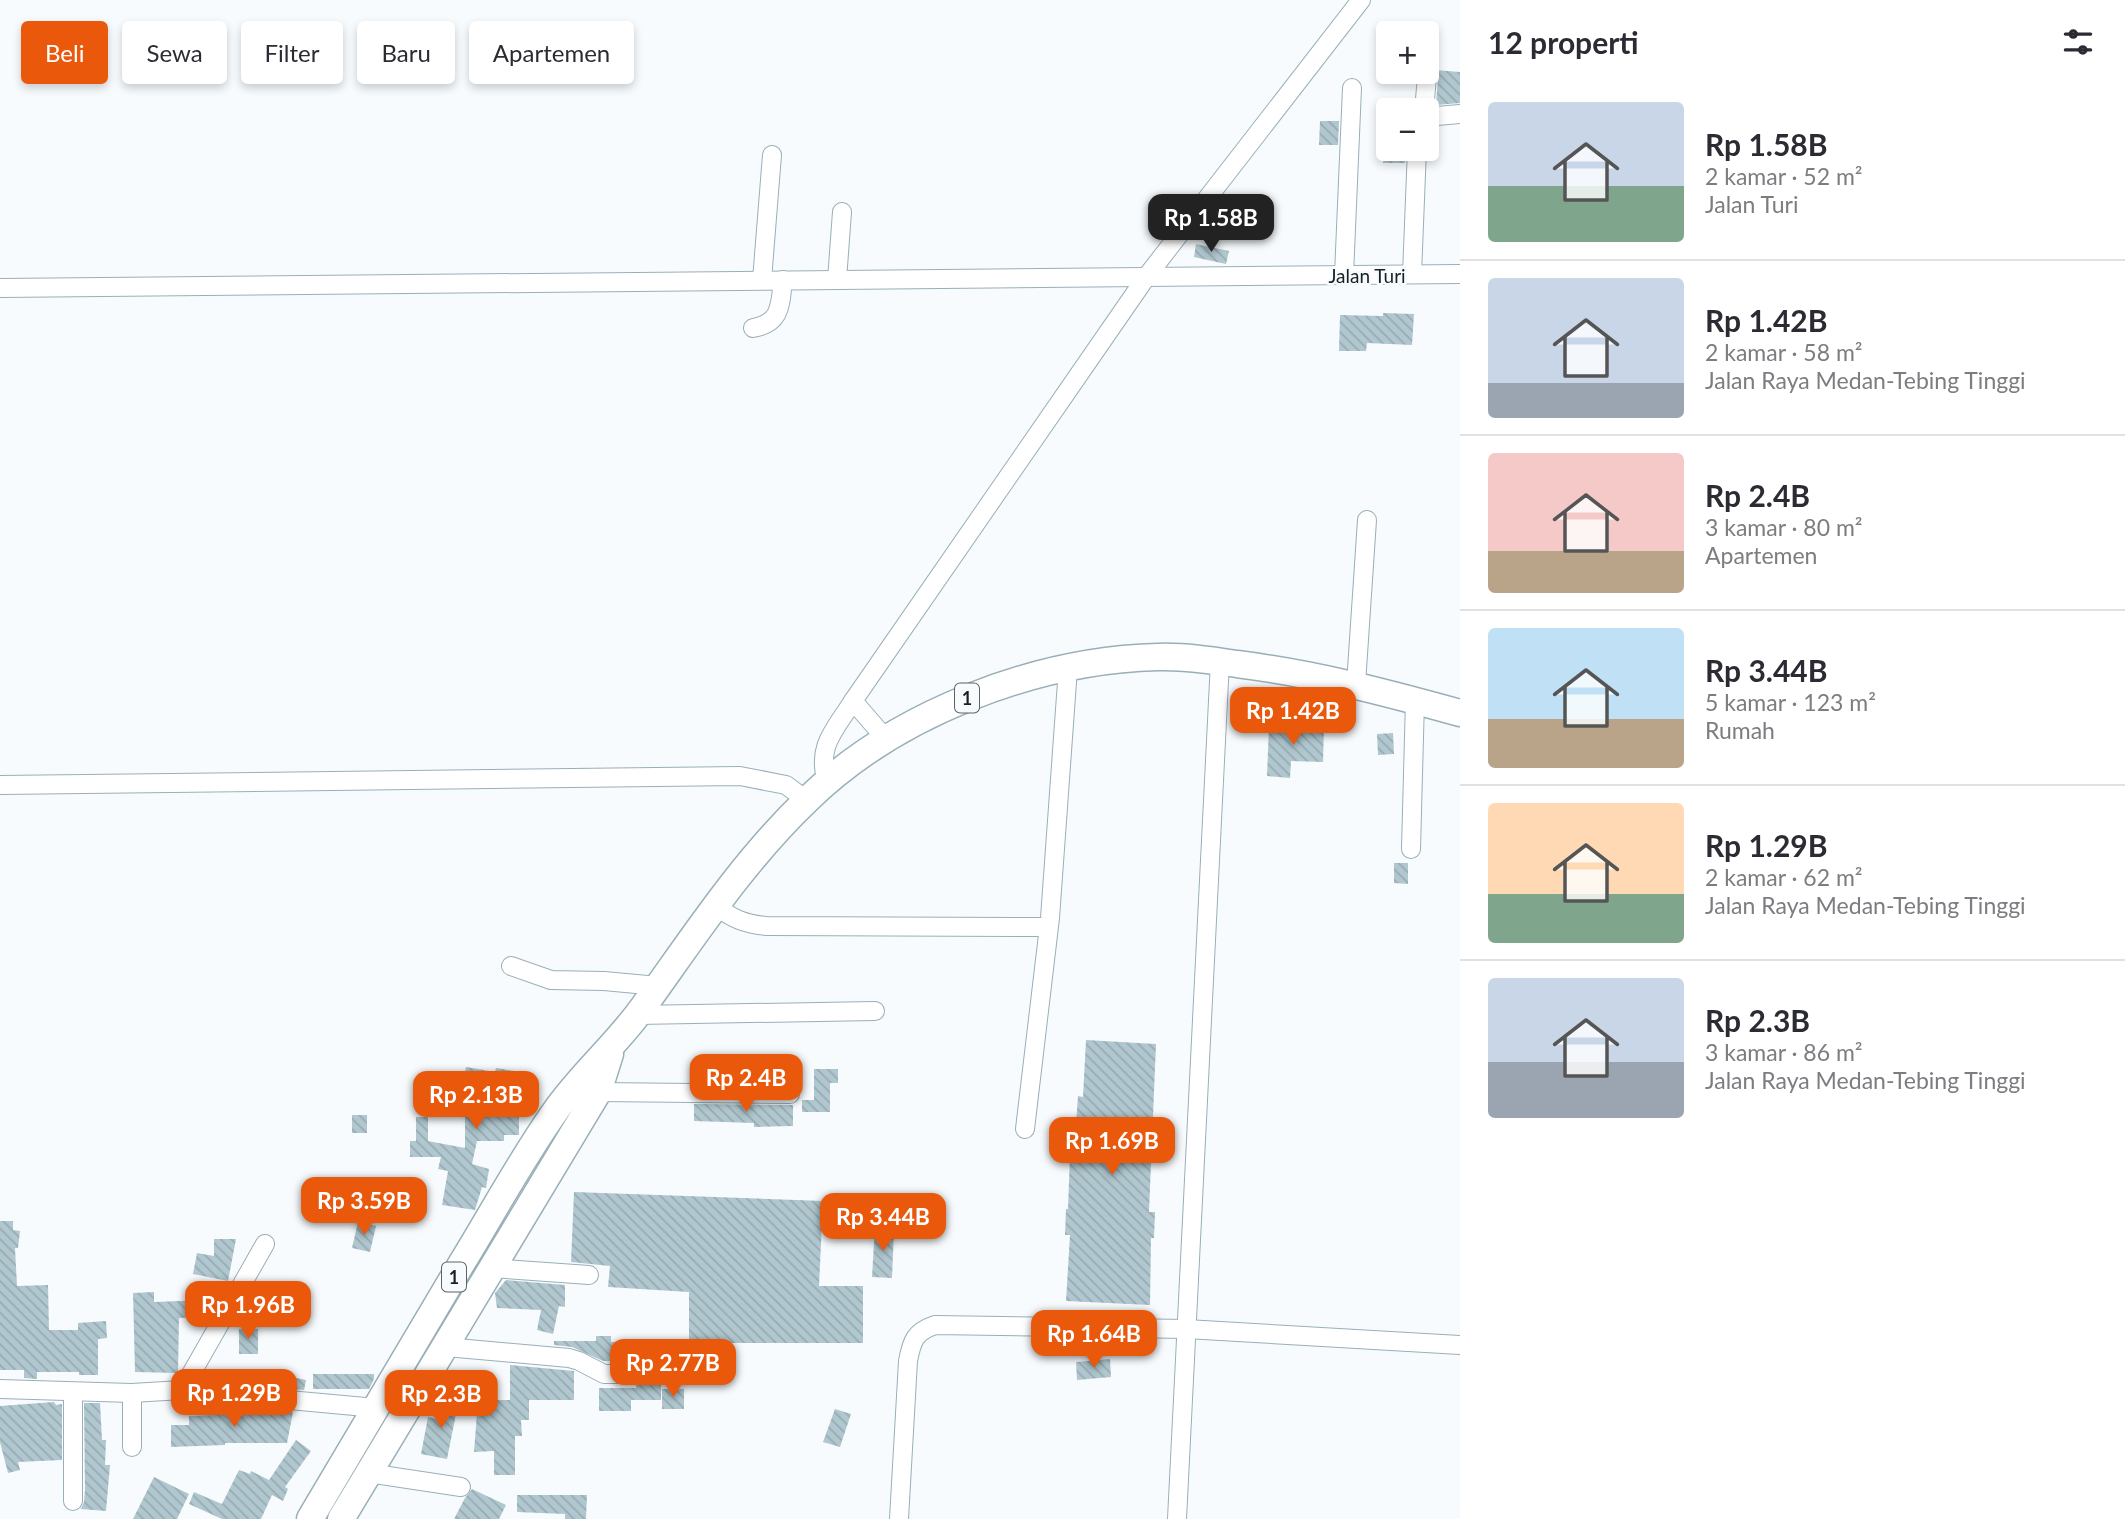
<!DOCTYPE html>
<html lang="id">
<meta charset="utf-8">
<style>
:root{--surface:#fff;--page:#f7f7f7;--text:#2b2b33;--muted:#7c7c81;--line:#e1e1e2;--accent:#ea580c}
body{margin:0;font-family:Lato,sans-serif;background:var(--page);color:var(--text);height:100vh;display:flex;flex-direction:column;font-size:26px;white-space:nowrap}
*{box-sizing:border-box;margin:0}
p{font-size:23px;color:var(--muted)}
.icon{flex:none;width:38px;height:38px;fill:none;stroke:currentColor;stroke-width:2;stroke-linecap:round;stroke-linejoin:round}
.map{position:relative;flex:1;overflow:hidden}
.drawer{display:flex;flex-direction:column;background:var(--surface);width:665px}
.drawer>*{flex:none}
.top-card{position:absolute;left:21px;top:21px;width:665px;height:63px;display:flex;gap:14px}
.fabs{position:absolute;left:1376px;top:21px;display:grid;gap:14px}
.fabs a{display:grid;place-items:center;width:63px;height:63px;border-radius:7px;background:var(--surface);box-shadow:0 4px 10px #0003;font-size:35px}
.price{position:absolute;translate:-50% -60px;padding:0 16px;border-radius:14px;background:var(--accent);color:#fff;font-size:23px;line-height:46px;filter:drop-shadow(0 2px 4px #0008)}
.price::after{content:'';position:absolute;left:50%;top:42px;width:21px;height:16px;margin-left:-10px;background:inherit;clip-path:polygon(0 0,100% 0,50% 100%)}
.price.current{background:#222;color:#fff}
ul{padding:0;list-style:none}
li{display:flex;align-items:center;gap:21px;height:175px;padding:0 28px}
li+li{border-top:2px solid var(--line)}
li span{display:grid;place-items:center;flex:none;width:196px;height:140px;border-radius:7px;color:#555}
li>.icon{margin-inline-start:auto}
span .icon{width:84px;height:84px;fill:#fffc;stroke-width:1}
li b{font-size:30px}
h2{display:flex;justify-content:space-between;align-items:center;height:84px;padding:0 28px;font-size:30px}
.chip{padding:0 24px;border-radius:7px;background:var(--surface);box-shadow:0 4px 10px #0003;font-size:24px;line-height:63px}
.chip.current{background:var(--accent);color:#fff}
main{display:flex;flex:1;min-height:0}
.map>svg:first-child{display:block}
.building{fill:url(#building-back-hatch)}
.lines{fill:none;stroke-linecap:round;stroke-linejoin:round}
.minor-casing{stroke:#99afb8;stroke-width:20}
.highway-casing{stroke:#99afb8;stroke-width:29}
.minor{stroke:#fff;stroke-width:18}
.highway{stroke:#fff;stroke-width:26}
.labels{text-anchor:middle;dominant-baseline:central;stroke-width:5;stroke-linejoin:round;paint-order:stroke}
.shield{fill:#f7fbfd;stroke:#5a6264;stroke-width:2}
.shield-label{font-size:18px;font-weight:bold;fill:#172023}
.street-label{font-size:19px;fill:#172023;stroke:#f7fbfd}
</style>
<main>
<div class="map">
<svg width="1460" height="1519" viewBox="0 0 1460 1519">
<defs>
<pattern id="building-back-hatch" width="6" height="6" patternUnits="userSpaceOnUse" patternTransform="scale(1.75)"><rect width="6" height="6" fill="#b0c7cf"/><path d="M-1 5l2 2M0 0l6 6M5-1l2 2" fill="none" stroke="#97abb1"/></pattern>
</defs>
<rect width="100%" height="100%" fill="#f7fbfd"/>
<g class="building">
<polygon points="1435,70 1460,72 1460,103 1436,105 1438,78"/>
<polygon points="1320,121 1339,121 1338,145 1319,145"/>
<polygon points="1383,149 1406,149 1405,163 1383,163"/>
<polygon points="1196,244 1229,251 1226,264 1194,257"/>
<polygon points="1383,313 1414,314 1412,345 1367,343 1366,351 1339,351 1340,315 1383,316"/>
<polygon points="1301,724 1324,725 1323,762 1291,761 1290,778 1267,776 1269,725 1301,726"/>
<polygon points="1393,733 1394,754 1378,755 1377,734"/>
<polygon points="1394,863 1408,863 1408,884 1394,883"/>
<polygon points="1086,1040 1156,1044 1149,1212 1155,1212 1154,1238 1151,1238 1150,1305 1066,1301 1070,1235 1065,1235 1066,1209 1068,1209 1070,1153 1074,1153 1078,1096 1083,1097"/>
<polygon points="466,1067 495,1072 496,1068 514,1071 512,1082 538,1087 535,1105 519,1102 519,1135 504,1135 504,1141 477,1141 472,1164 489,1169 486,1188 482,1187 475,1210 442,1205 448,1171 438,1169 441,1157 410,1157 410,1141 416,1141 416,1117 428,1117 428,1141 465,1148 465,1101 459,1100"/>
<polygon points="814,1069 838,1069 838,1083 830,1083 830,1112 802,1112 802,1100 814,1100"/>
<polygon points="694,1104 793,1105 793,1126 754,1127 754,1123 694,1121"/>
<rect x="352" y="1115" width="15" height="18"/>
<polygon points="574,1192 823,1201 819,1286 863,1286 863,1343 689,1343 689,1292 608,1287 610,1266 571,1262"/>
<polygon points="0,1221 13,1221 13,1230 20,1231 18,1248 15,1248 17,1286 48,1285 49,1330 78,1330 78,1323 106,1321 107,1338 98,1339 98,1375 79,1375 79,1372 37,1372 37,1379 24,1378 24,1370 0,1370"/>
<polygon points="358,1222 376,1226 370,1252 352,1248"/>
<polygon points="875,1227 894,1228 892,1278 872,1277"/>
<polygon points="214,1239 236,1239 228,1281 193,1274 197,1253 214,1256"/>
<polygon points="506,1280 565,1285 565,1307 559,1306 553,1334 537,1330 541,1310 497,1308 495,1293"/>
<polygon points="154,1292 154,1302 206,1300 207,1317 179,1318 178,1373 135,1372 133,1293"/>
<rect x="239" y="1329" width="19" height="25"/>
<polygon points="596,1336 611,1336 611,1342 669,1342 669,1364 661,1364 661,1400 631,1400 631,1411 599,1411 599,1388 636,1388 636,1385 643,1384 647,1380 649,1373 643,1364 612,1363 612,1361 603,1361 572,1347 554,1345 554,1341 596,1341"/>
<polygon points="1110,1359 1111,1377 1077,1380 1076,1362"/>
<polygon points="510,1365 574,1371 574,1400 529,1400 529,1420 521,1420 522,1436 515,1436 515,1475 494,1475 494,1451 474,1452 478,1400 510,1400"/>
<polygon points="268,1372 306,1380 304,1390 265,1386"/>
<polygon points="313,1374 374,1374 374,1379 369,1389 313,1389"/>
<rect x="662" y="1389" width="22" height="20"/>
<polygon points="441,1398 459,1399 447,1459 421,1454 428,1417 440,1420"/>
<polygon points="54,1402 56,1405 62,1404 62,1460 18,1462 20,1470 8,1473 0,1442 0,1406"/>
<polygon points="84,1403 100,1403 102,1440 106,1440 105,1465 110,1465 106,1511 81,1509 84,1502 85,1490"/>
<polygon points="242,1409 293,1412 287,1443 225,1443 225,1445 171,1447 171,1425 189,1425 189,1416 242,1414"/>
<polygon points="835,1409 851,1414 840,1447 823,1442"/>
<polygon points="296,1440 311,1451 285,1487 288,1489 283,1501 272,1495 261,1519 222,1519 189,1504 194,1492 222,1504 239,1470 250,1474 251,1471 269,1480"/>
<polygon points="154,1477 189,1494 177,1519 133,1519"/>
<polygon points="472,1489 506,1505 499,1519 454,1519 465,1498"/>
<polygon points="517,1495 587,1495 586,1519 565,1519 565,1514 517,1512"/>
</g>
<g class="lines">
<defs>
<g id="minor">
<polyline points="1424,110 1427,77"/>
<polyline points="1426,117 1460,114"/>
<polyline points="1412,274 1417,149"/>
<polyline points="1344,275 1352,88"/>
<polyline points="762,280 772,155"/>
<polyline points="837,280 842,212"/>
<polyline points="0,288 1460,274"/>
<path d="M753 328C782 323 780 304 783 280"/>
<polyline points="1356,684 1367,520"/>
<polyline points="853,701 886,739"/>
<path d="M827 782C816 746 835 730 853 701L1147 276 1361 0"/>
<polyline points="0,785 740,776 786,785 806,800"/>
<polyline points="1411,849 1415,700"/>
<path d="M716 905C731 919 746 924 766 926L1048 927"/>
<polyline points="511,966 551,980 604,981 658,986"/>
<polyline points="637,1015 875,1011"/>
<polyline points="598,1092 790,1094"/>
<polyline points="1025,1129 1050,918 1068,668"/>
<polyline points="492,1268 589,1275"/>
<polyline points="446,1347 569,1358 579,1361 604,1374 638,1374"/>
<polyline points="0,1389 132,1393 182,1390 376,1408"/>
<polyline points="182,1390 265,1244"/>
<polyline points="132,1393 132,1447"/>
<polyline points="368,1473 461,1487"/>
<polyline points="73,1501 73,1392"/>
<path d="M899 1519 908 1361C912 1340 915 1332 935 1325L1186 1329 1460 1345"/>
<polyline points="1177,1519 1220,661"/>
</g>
<g id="highway">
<path d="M310 1519C361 1433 412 1347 463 1261 493 1212 521 1160 554 1113 579 1076 614 1047 641 1010 693 938 742 862 807 800 895 714 1035 660 1158 657 1184 656 1211 660 1237 664 1316 674 1384 692 1460 713"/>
<polyline points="341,1519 598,1092 610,1054"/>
</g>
</defs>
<use href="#minor" class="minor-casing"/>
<use href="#highway" class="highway-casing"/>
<use href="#minor" class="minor"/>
<use href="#highway" class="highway"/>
</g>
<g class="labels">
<g class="shield">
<rect x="955" y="683.5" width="24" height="29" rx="5"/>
<rect x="442" y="1262.5" width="24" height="29" rx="5"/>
</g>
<g class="shield-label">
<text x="967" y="698">1</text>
<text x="454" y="1277">1</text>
</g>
<g class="street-label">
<text x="1367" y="275">Jalan Turi</text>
</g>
</g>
</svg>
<div class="fabs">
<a>+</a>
<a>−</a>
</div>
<b class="price current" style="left:1211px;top:254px">Rp 1.58B</b>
<b class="price" style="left:1293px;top:747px">Rp 1.42B</b>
<b class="price" style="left:746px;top:1114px">Rp 2.4B</b>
<b class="price" style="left:476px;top:1131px">Rp 2.13B</b>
<b class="price" style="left:1112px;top:1177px">Rp 1.69B</b>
<b class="price" style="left:364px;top:1237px">Rp 3.59B</b>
<b class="price" style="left:883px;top:1253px">Rp 3.44B</b>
<b class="price" style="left:248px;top:1341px">Rp 1.96B</b>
<b class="price" style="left:1094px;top:1370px">Rp 1.64B</b>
<b class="price" style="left:673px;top:1399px">Rp 2.77B</b>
<b class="price" style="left:234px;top:1429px">Rp 1.29B</b>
<b class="price" style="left:441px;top:1430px">Rp 2.3B</b>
<div class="top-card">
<a class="chip current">Beli</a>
<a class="chip">Sewa</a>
<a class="chip">Filter</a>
<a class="chip">Baru</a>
<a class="chip">Apartemen</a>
</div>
</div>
<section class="drawer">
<h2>12 properti<svg class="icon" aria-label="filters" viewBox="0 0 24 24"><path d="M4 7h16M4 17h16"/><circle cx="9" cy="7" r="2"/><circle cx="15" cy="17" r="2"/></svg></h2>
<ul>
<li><span style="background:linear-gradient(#c9d6e8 60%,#7fa58c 0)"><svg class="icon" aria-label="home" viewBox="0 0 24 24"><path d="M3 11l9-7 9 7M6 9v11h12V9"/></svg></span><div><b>Rp 1.58B</b><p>2 kamar · 52 m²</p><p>Jalan Turi</p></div></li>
<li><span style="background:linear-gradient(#c9d6e8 75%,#9aa5b1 0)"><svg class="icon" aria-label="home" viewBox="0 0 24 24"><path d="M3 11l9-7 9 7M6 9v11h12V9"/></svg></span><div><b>Rp 1.42B</b><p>2 kamar · 58 m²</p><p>Jalan Raya Medan-Tebing Tinggi</p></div></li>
<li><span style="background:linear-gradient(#f6c9c9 70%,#b9a48a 0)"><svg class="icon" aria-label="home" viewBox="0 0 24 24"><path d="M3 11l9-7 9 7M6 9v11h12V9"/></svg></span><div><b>Rp 2.4B</b><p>3 kamar · 80 m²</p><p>Apartemen</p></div></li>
<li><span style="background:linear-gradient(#bfe0f5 65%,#b9a48a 0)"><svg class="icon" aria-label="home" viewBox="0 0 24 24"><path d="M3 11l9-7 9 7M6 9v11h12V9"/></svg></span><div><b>Rp 3.44B</b><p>5 kamar · 123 m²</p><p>Rumah</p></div></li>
<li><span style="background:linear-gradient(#ffd9b3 65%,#7fa58c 0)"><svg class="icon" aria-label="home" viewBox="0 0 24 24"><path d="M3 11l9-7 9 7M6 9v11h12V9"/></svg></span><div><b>Rp 1.29B</b><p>2 kamar · 62 m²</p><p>Jalan Raya Medan-Tebing Tinggi</p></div></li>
<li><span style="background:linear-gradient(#c9d6e8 60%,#9aa5b1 0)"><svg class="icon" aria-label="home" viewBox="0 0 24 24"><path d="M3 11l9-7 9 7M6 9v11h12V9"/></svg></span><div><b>Rp 2.3B</b><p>3 kamar · 86 m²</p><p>Jalan Raya Medan-Tebing Tinggi</p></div></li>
</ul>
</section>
</main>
